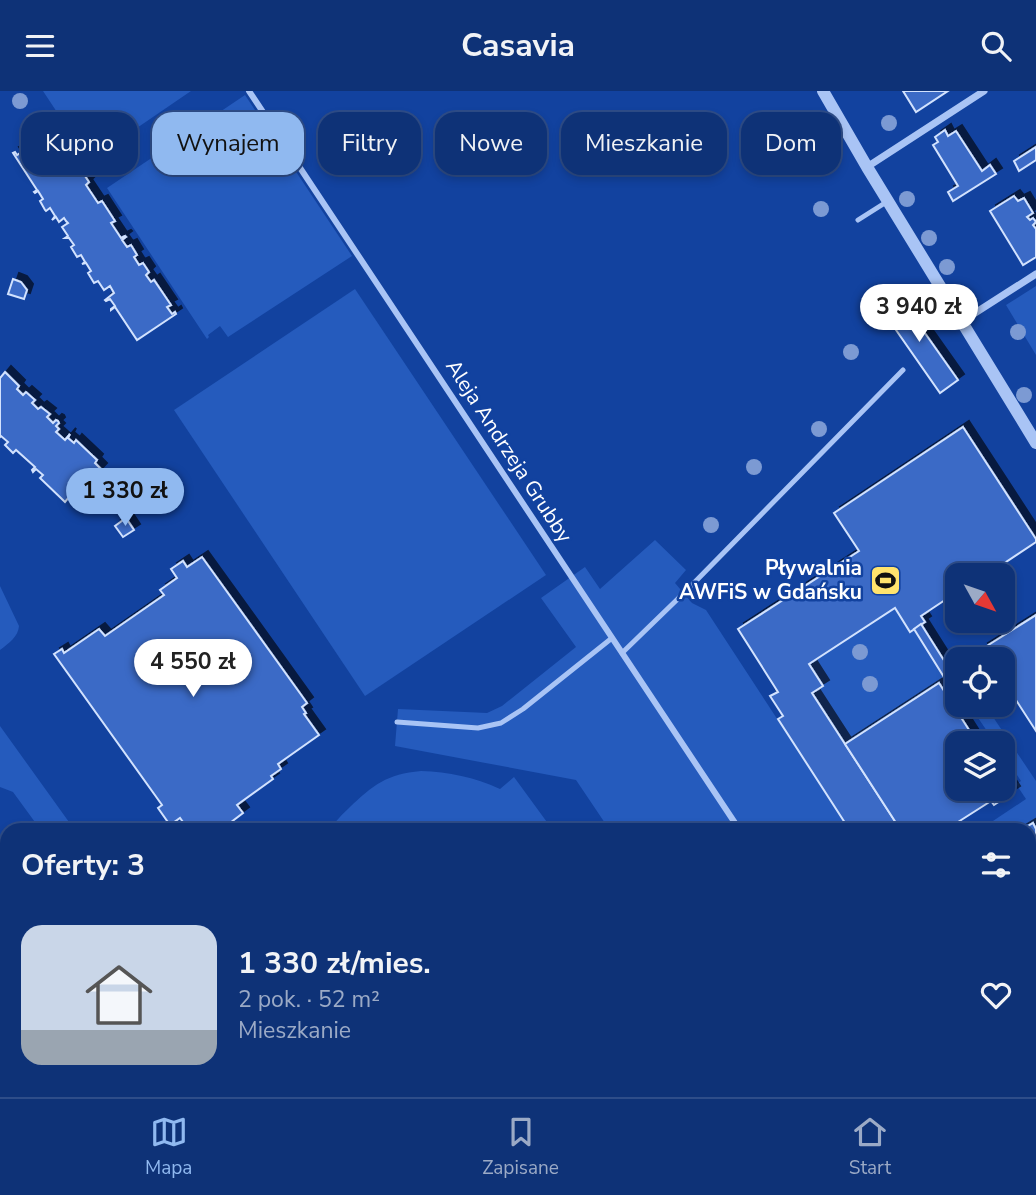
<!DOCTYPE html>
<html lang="pl">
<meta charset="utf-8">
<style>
:root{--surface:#0e3277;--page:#173a7c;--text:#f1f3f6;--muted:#9baac6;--line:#2e4d89;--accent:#90b9f0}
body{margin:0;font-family:"Nunito Sans",sans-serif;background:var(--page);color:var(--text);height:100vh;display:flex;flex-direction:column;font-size:26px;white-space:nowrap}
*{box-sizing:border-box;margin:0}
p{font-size:23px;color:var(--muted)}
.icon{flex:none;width:38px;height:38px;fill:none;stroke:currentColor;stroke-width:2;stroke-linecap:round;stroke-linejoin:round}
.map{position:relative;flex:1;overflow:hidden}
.sheet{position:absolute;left:0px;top:732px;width:1036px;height:275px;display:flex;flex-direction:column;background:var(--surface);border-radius:21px 21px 0 0;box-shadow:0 4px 10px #0003,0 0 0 2px var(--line)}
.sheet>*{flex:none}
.top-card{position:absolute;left:21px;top:21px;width:994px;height:63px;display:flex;gap:14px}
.needle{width:46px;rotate:130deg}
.controls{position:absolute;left:945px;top:472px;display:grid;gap:14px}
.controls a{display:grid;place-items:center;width:70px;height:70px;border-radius:14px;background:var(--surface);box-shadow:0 4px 10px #0003,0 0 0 2px var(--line);font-size:35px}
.price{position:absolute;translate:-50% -60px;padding:0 16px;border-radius:24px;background:#fff;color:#222;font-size:23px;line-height:46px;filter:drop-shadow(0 2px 4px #0008)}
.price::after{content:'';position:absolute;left:50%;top:42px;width:21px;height:16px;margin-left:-10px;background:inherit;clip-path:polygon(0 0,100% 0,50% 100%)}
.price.active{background:var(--accent);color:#111}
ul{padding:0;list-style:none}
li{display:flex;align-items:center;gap:21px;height:175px;padding:0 21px}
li+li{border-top:2px solid var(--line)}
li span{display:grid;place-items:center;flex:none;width:196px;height:140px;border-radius:21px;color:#555}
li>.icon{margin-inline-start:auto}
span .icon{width:84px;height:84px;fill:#fffc;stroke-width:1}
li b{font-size:30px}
h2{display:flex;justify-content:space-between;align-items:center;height:84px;padding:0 21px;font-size:30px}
.tag{padding:0 24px;border-radius:21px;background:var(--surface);box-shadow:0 4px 10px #0003,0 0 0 2px var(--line);font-size:24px;line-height:63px}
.tag.active{background:var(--accent);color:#111}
header{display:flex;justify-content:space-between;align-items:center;height:91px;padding:0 21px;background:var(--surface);font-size:32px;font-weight:700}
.tabs{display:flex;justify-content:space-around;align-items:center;height:98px;border-top:2px solid var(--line);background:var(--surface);font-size:19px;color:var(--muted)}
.tabs a{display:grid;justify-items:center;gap:4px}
.tabs .active{color:var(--accent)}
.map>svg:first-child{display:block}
.green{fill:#255bbd}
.building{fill:#3b6bc6;stroke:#d2e2fe;stroke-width:2;filter:url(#shadow)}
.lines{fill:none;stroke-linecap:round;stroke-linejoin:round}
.service{stroke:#a9c4f5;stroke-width:5}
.pedestrian{stroke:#a9c4f5;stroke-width:6}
.minor{stroke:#a9c4f5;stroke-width:7}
.tertiary{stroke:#a9c4f5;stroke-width:12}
.tree{fill:#7c9ad3}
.labels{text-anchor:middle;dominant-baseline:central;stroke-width:5;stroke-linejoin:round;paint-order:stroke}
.street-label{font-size:21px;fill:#fff;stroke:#12429f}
.poi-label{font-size:21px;font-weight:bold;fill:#fff;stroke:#12429f;text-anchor:end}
</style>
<header><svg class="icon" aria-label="menu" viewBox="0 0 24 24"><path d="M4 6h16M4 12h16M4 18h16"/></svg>Casavia<svg class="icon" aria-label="search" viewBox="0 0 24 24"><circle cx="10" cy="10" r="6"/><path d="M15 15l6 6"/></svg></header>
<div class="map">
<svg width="1036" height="1006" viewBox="0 0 1036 1006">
<defs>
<filter id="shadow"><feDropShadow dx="6" dy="-6" stdDeviation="0" flood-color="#0009"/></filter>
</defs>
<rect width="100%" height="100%" fill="#12429f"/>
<g class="green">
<polygon points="43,0 191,0 112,54 112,57 90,71"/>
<polygon points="245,4 352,165 228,246 220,235 208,244 209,246 207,248 107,97"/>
<polygon points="1036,195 1036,264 1006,214"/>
<polygon points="355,198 546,484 365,605 174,319"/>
<polygon points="655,449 686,479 675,492 692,512 706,519 849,738 609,738 576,689 395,655 398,618 487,622 502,615 576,556 541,507 585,476 600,498"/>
<path d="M0 495 19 535C18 546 9 552 0 559Z"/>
<polygon points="895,517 910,541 914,538 957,607 957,614 985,614 1036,690 1036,739 1032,733 1023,738 981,738 1026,708 1016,693 1021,690 1003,663 1003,653 996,653 976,624 968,628 966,624 961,627 939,592 845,653 812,602 823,595 809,573"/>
<polygon points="0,635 74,738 40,738 13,701 0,696"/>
<path d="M421 680C449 681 474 686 500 698L514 686 552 738H331C335 730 342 724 349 717 373 694 387 683 421 680Z"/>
<polygon points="423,999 740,999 745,1006 428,1006"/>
<polygon points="782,999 984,999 989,1006 786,1006"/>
</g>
<g class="building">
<polygon points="903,0 948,0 916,21"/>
<polygon points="53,36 66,56 63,59 68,66 71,64 78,74 74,76 80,84 83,82 89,91 86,94 98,112 102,110 115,130 111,132 121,147 125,145 126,146 122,149 127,156 131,154 137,164 134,166 139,174 143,172 149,181 146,184 151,191 154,189 171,214 167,216 172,223 175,221 176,223 137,249 115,216 111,219 111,218 115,215 110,208 106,210 105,209 114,202 110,195 104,199 98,190 94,192 88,182 91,180 86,172 82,173 85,171 81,164 77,166 71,156 74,154 69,147 65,147 68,145 62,136 68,132 66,130 64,127 59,131 56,126 52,129 55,125 50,117 46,120 45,119 40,110 43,108 38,100 35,102 34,101 37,99 13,62 15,61 17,64 26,58 24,55 25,54 28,58 34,53 32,50 42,43 44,46 51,42 53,40 51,37"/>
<polygon points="945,39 948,45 956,40 982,80 990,74 996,83 953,110 948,101 958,95 933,54 938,51 935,46"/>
<polygon points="1036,56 1036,69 1019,80 1014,70"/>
<polygon points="1014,105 1018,110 1024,107 1033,122 1027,126 1030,129 1033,127 1036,131 1033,134 1036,138 1036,166 1023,174 990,120"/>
<polygon points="13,188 21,191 27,199 24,208 8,203"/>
<polygon points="898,204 958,289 940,302 880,216"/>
<polygon points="5,281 19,295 17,298 23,304 26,301 35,309 32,312 38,318 41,316 50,323 47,326 53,332 56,329 58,330 59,332 56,335 59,338 56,341 65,349 70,343 68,347 74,352 76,349 97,369 95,372 101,378 83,397 77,402 74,400 65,411 40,387 43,384 36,378 33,381 32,379 35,376 16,359 13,362 5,354 8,351 1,345 0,346 0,287"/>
<polygon points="963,336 1036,448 1036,451 985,485 957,485 957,501 921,525 925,531 910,541 895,517 809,573 823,595 812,602 900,738 849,738 778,628 783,625 770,605 778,601 738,538 859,460 834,422"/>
<polygon points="126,427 134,439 123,446 115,435"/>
<polygon points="202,466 307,612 302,616 306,622 304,623 319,644 278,673 281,678 271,685 273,688 237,714 243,722 226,735 228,738 188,738 180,727 170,734 158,717 162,714 54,563 62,558 64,562 99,538 105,545 164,504 160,499 177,487 171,478 183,470 187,476"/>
<polygon points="1036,524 1036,640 1003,589 1003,569 989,569 982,558"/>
<polygon points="921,533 957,590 957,607 914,538"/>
<polygon points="939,592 978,653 957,653 957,698 1003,698 1003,684 1014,701 994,714 991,710 947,738 900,738 845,653"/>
<polygon points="1033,732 1036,738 1036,882 1029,887 1029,738 1023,738"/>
<polygon points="1029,940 1036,951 1036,995 1022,1004 1019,999 1029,999"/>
</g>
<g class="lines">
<g class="service">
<polyline points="858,129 888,110"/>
<polyline points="622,562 688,498 903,279"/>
<polyline points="397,631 478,637 501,632 523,618 612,547"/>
<polyline points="0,941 7,946"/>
<polyline points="91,999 102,1006"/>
<polyline points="114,1006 115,999"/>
</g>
<g class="pedestrian">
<polyline points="249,0 739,738"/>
<polyline points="913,999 917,1006"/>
</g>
<g class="minor">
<polyline points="867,76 984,0"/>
<polyline points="961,231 1036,183"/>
</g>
<polyline class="tertiary" points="823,0 867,76 1036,352"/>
</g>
<g class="tree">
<circle cx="20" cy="10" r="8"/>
<circle cx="889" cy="32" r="8"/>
<circle cx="907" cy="108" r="8"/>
<circle cx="821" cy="118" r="8"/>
<circle cx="929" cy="147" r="8"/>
<circle cx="947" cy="176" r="8"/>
<circle cx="1018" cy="241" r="8"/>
<circle cx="851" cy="261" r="8"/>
<circle cx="1024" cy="304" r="8"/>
<circle cx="819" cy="338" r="8"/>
<circle cx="754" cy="376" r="8"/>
<circle cx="711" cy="434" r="8"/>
<circle cx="860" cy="561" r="8"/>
<circle cx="870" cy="593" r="8"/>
</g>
<defs>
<symbol id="stadium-square" viewBox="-11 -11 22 22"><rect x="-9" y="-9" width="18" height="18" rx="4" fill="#ffe36d" stroke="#12429f"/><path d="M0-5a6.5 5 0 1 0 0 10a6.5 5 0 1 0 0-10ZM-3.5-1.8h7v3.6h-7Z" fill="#111"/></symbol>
</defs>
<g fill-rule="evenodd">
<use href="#stadium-square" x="868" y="472" width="35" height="35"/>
</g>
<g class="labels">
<g class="street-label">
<text transform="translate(509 360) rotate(57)">Aleja Andrzeja Grubby</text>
</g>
<g class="poi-label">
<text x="862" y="477">Pływalnia<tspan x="862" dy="24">AWFiS w Gdańsku</tspan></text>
</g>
</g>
</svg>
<div class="controls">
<a><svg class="needle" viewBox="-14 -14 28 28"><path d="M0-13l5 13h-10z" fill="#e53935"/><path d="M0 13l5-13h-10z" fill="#9baac6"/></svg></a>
<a><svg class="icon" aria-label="locate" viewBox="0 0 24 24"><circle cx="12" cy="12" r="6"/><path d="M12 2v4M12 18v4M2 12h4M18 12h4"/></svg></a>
<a><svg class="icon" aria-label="layers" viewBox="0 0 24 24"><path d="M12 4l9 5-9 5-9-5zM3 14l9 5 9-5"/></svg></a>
</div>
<b class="price" style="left:919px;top:253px">3 940 zł</b>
<b class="price active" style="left:125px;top:437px">1 330 zł</b>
<b class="price" style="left:193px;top:608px">4 550 zł</b>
<div class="top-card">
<a class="tag">Kupno</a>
<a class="tag active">Wynajem</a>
<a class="tag">Filtry</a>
<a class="tag">Nowe</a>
<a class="tag">Mieszkanie</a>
<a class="tag">Dom</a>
</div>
<section class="sheet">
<h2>Oferty: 3<svg class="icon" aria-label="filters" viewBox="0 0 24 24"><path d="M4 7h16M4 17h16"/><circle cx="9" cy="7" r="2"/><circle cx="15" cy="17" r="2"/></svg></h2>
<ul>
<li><span style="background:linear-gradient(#c9d6e8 75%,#9aa5b1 0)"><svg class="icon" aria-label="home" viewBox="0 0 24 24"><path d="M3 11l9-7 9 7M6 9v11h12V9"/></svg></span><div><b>1 330 zł/mies.</b><p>2 pok. · 52 m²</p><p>Mieszkanie</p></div><svg class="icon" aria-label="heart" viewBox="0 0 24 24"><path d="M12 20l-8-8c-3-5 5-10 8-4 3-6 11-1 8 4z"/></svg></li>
</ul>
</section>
</div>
<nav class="tabs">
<a class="active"><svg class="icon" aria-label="map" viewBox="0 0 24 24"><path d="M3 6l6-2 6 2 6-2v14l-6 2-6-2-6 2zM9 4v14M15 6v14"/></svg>Mapa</a>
<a><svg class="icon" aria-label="saved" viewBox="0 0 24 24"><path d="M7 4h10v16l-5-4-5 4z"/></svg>Zapisane</a>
<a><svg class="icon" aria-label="home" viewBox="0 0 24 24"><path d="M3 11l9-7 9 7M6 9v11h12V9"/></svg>Start</a>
</nav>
